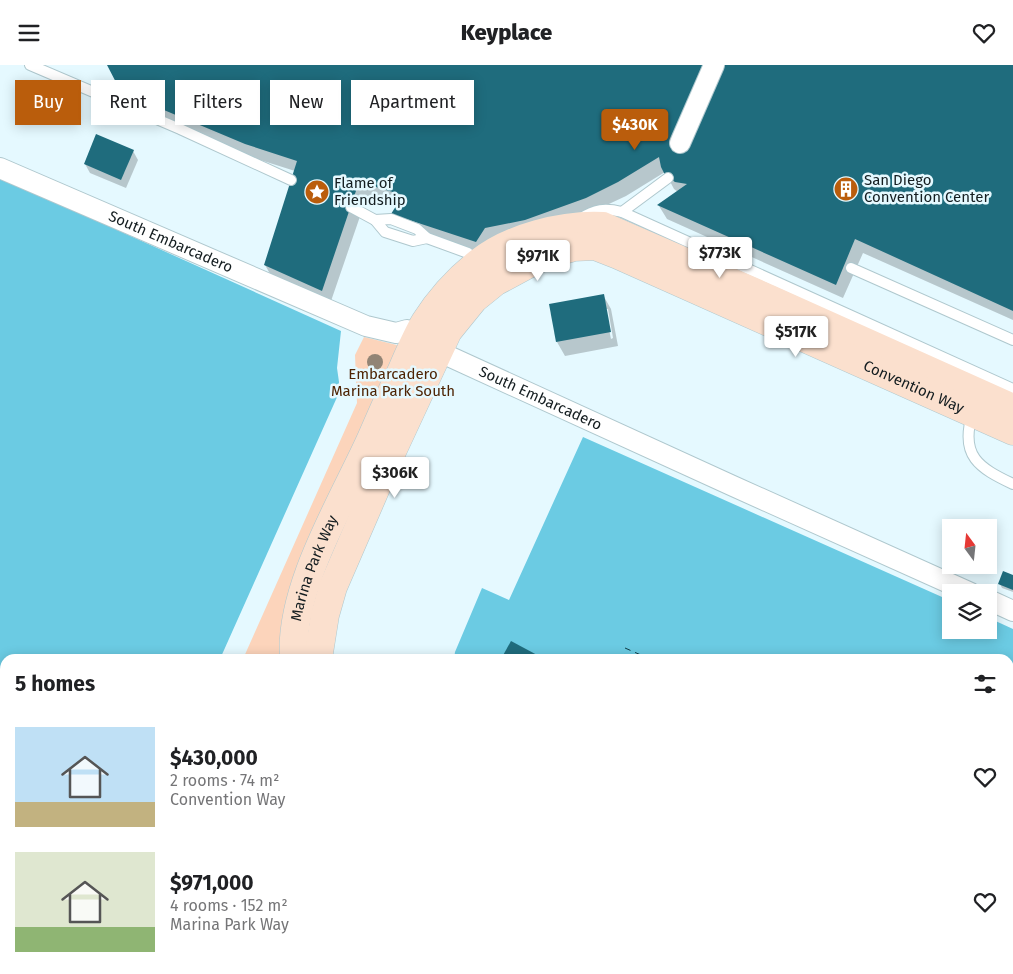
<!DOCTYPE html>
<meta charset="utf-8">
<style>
:root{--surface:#fff;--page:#f2f2f2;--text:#202124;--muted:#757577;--accent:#ba5d0c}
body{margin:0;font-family:"Fira Sans",sans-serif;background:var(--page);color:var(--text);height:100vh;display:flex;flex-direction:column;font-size:19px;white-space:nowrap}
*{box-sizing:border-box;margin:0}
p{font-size:16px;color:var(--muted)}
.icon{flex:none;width:28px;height:28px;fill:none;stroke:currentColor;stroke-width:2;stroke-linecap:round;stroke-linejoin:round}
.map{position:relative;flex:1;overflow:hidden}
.panel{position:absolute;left:0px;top:589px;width:1014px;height:321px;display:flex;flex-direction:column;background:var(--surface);border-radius:15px 15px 0 0;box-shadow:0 2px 12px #0003}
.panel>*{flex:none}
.top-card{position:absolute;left:15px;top:15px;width:500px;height:45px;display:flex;gap:10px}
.needle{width:32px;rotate:345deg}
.controls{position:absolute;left:942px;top:454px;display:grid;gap:10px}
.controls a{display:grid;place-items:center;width:55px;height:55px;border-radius:0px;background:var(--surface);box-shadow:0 2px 12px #0003;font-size:25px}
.price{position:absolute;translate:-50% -42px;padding:0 11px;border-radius:5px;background:#fff;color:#222;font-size:16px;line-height:32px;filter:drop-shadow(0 1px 2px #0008)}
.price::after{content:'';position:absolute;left:50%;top:30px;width:15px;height:11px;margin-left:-8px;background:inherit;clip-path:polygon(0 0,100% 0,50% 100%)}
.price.on{background:var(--accent);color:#fff}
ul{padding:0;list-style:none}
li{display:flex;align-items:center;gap:15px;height:125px;padding:0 15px}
li span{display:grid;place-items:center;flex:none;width:140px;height:100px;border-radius:0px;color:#555}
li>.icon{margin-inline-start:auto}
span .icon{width:60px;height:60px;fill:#fffc;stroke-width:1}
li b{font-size:21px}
h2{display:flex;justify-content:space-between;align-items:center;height:60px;padding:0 15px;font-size:21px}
.tag{padding:0 18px;border-radius:0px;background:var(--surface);box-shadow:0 2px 12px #0003;font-size:18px;line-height:45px}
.tag.on{background:var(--accent);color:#fff}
header{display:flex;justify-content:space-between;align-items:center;height:65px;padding:0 15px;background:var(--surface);font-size:22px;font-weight:800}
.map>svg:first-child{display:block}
.green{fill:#fcd4bb}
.water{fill:#6bcbe3}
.shadow{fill:#0003;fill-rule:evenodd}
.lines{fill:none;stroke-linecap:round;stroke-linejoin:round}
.ferry{stroke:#103d47;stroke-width:1;stroke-dasharray:6 5;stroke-linecap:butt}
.building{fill:#1f6c7d}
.lane-casing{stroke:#afc8ce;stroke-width:12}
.street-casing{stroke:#afc8ce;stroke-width:22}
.secondary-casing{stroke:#afc8ce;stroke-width:29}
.lane{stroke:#fff;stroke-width:10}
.street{stroke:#fff;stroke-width:20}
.secondary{stroke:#fbe0ce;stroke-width:28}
.tree{fill:#928475}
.labels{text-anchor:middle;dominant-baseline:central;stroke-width:5;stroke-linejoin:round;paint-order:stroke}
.poi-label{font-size:15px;fill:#141d20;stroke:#e5f9ff;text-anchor:start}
.street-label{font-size:15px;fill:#141d20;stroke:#e5f9ff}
.park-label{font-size:15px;fill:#4e2404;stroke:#e5f9ff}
</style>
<header><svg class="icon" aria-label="menu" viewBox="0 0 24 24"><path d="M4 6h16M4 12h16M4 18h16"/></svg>Keyplace<svg class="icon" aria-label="heart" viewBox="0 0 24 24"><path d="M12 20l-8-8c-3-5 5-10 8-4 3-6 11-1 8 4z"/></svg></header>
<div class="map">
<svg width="1013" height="909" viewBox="0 0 1013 909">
<rect width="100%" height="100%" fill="#e5f9ff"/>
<g class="green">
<polygon points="364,272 405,282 338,525 325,594 243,594 357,338 355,290"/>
<polygon points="0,737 5,739 5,905 746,905 744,909 0,909"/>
</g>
<g class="water">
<polygon points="0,112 341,266 337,303 339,317 338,330 220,594 5,594 5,720 0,718"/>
<polygon points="583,372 951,536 951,565 989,565 989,553 1013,564 1013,909 763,909 765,905 1009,905 1009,594 454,594 455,587 482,523 509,535"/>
</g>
<g class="shadow">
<polygon points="109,0 1013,0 1013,255 863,188 843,233 667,154 659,141 678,127 674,124 665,107 626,131 594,146 484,191 401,163 393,149 398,140 367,131 330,239 273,214 265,200 295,106 254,93 131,41"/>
<polygon points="133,86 138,95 126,123 90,108 85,99"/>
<path d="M603 230 611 244 618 281 565 291 557 277 550 240ZM605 244H608L613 273 611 274Z"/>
<polygon points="1013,512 1013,527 1002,523 1000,519"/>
</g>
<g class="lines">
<g class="ferry">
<polyline points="625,583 650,594"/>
<polyline points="950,905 951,909"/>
<polyline points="954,905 955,909"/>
</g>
</g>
<g class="building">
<polygon points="107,0 1013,0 1013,246 855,174 836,220 657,140 687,119 675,117 665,110 661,102 659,92 618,117 586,133 525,155 485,163 476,177 391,149 403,130 359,117 322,226 264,200 297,96 245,79 121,27"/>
<polygon points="96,69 134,85 121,115 84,99"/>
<polygon points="604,229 611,267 556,277 549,239"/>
<polygon points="1003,506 1013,510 1013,525 998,519"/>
<polygon points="511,576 539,591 537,594 501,594"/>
</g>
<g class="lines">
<defs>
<g id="lane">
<polyline points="30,0 180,64 291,115"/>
<polyline points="351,142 375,155 385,167 413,176 427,173"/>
<polyline points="622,147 668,113"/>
<path d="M580 154C595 144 605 143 622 147L1013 324"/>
<polyline points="375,155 391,154 417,164 427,173 468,188 479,196"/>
<polyline points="851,203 1013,275"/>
<path d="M972 350C960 391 979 403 1013 419"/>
</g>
<g id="street">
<polyline points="680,78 714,0"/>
<path id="s1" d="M0 103 366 261 396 268 407 265 444 289 733 421 971 528"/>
<polyline points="989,535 1013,546"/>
</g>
<g id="secondary">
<path id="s2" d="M294 594C288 525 343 436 371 374 381 351 391 328 402 305 409 289 416 272 425 257 439 235 458 214 478 198 510 172 563 159 603 161L770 234 1013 343"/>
<path id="s3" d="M318 594 325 550 333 522 388 395 448 266 474 234 495 217 536 195 553 188 574 182 595 181 618 190 1013 366"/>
</g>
</defs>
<use href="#lane" class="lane-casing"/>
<use href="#street" class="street-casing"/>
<use href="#secondary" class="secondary-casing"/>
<use href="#lane" class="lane"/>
<use href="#street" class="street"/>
<use href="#secondary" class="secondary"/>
</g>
<circle class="tree" cx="375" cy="297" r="8"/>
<defs>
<symbol id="building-disc" viewBox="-11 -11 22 22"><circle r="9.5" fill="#ba5d0c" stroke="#e5f9ff"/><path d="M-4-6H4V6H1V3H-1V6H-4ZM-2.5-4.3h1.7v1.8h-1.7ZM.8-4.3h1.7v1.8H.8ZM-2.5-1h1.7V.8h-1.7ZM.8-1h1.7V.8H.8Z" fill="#fff"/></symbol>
<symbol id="sight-disc" viewBox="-11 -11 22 22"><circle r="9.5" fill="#ba5d0c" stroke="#e5f9ff"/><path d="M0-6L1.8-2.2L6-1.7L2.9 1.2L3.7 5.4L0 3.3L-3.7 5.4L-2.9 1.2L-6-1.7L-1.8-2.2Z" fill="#fff"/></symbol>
</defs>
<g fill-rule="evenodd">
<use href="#building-disc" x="832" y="110" width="28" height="28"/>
<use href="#sight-disc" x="303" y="113" width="28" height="28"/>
</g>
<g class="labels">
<g class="poi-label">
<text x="864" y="115">San Diego<tspan x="864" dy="17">Convention Center</tspan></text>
<text x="334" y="118">Flame of<tspan x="334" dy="17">Friendship</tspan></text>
</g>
<g class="street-label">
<text stroke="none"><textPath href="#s1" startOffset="186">South Embarcadero</textPath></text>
<text stroke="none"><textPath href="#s3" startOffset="879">Convention Way</textPath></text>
<text stroke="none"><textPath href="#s1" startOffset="591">South Embarcadero</textPath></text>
<text stroke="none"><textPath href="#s2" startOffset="94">Marina Park Way</textPath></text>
</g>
<g class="park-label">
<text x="393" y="309">Embarcadero<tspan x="393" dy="17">Marina Park South</tspan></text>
</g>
</g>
</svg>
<div class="controls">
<a><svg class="needle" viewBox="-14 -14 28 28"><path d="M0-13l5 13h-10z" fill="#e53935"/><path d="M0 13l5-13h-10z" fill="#757577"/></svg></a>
<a><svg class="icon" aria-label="layers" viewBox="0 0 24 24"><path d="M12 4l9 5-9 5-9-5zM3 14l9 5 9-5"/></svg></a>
</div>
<b class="price on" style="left:635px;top:86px">$430K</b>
<b class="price" style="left:720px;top:214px">$773K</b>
<b class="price" style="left:538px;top:217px">$971K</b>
<b class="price" style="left:796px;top:293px">$517K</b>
<b class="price" style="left:395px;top:434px">$306K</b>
<div class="top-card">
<a class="tag on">Buy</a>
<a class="tag">Rent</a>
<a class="tag">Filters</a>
<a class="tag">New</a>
<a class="tag">Apartment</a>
</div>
<section class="panel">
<h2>5 homes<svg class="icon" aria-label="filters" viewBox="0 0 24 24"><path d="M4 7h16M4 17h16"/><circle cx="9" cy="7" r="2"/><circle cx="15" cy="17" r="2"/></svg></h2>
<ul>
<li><span style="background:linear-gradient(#bfe0f5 75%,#c2b280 0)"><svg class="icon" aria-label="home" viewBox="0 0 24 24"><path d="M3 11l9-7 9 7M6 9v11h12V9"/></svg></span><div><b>$430,000</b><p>2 rooms · 74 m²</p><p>Convention Way</p></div><svg class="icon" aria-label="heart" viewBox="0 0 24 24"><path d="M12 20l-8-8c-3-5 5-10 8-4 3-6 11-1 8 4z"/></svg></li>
<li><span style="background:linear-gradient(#dfe7d0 75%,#8fb573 0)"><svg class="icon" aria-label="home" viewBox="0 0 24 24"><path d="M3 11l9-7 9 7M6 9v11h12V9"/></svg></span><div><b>$971,000</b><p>4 rooms · 152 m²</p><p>Marina Park Way</p></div><svg class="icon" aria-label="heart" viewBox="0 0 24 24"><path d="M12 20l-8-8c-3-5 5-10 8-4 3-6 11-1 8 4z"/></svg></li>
</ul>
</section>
</div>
